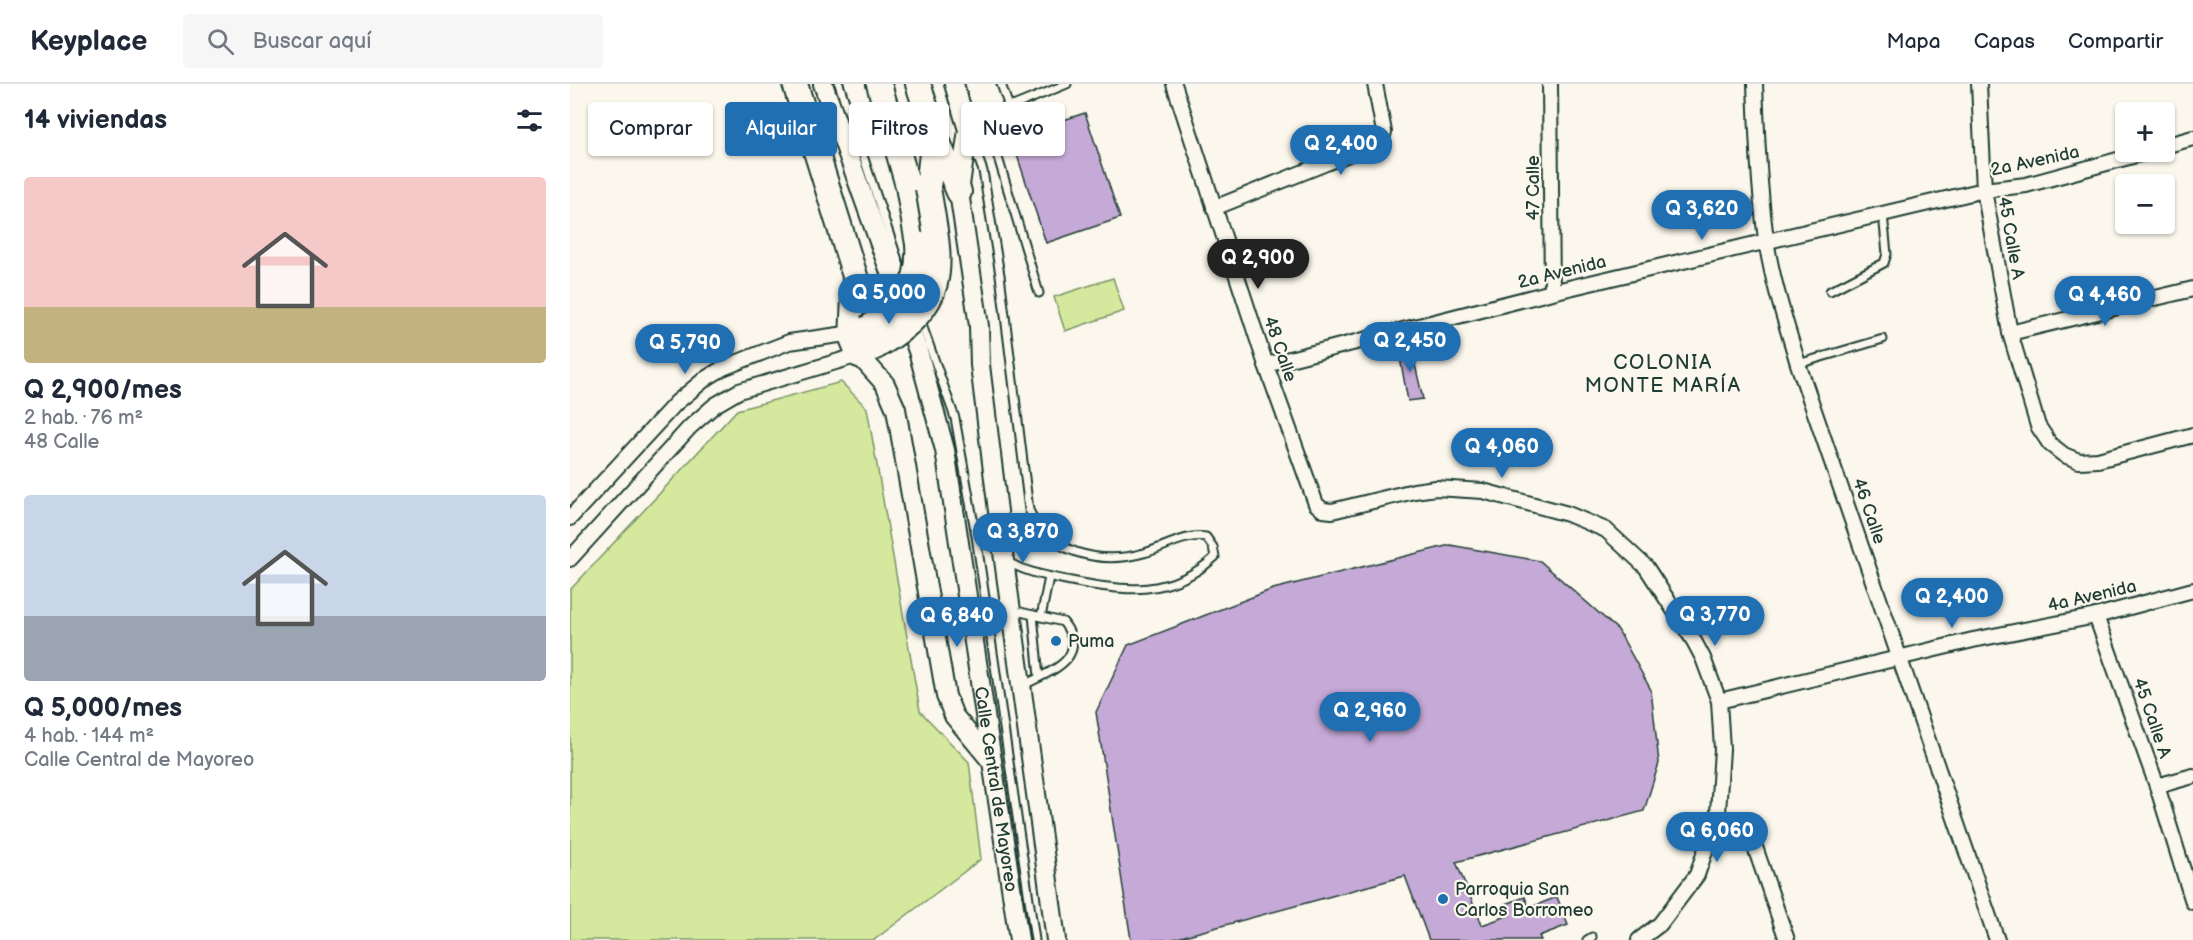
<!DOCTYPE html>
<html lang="es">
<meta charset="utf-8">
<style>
:root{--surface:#fff;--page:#f6f6f7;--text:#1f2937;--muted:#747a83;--line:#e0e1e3;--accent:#1f6fb2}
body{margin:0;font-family:"Balsamiq Sans",sans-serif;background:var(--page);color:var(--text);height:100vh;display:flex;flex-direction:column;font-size:22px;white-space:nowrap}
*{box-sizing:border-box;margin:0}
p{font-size:20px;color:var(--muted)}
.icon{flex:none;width:33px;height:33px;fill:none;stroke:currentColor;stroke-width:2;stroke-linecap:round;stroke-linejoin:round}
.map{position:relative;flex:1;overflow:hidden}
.drawer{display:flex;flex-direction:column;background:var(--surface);width:570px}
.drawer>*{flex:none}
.hud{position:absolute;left:18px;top:18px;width:570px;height:54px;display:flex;gap:12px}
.fabs{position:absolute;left:1545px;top:18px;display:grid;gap:12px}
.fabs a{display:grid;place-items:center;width:60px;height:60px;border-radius:6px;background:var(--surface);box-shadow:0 2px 4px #0004;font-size:30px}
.price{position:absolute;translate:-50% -51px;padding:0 14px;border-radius:21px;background:var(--accent);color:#fff;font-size:20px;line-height:39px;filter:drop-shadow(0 2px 3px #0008)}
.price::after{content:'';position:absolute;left:50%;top:36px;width:18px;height:14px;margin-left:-9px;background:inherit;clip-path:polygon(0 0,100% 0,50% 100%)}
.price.on{background:#222;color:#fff}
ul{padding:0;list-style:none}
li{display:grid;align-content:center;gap:12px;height:318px;padding:0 24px}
li span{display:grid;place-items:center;height:186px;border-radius:6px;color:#555}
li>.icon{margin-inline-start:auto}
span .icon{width:108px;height:108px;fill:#fffc;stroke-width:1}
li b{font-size:26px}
h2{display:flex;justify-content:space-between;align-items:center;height:72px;padding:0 24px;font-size:26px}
.chip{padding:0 21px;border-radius:6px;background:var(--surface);box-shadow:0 2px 4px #0004;font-size:21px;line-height:54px}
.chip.on{background:var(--accent);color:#fff}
header{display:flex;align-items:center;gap:36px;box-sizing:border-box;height:84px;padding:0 30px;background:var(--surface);border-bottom:2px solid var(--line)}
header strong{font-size:28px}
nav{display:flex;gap:33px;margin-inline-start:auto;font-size:21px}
.search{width:420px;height:54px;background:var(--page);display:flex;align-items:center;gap:15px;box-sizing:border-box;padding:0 21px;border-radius:6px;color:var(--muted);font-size:22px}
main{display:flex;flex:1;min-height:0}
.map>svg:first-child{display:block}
.green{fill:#d4e99d;stroke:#7a9368;stroke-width:1.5}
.building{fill:#c5a9d6;stroke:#1f3d34;stroke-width:1.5}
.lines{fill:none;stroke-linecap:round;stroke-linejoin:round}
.lane-casing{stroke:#1f3d34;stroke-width:11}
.street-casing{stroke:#1f3d34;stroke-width:18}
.secondary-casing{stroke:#1f3d34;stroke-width:22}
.highway-casing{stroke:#1f3d34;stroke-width:28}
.lane{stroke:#fbf7ec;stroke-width:7}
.street{stroke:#fbf7ec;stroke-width:14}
.secondary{stroke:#fbf7ec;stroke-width:18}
.highway{stroke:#fbf7ec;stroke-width:24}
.highway-bridge-casing{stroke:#1f3d34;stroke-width:28;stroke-linecap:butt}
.highway-bridge{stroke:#fbf7ec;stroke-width:24}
.poi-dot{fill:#1f6fb2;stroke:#fbf7ec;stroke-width:2}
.labels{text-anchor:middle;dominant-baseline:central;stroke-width:4.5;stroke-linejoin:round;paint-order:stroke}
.street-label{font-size:18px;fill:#1f3d34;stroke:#fbf7ec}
.poi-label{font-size:18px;fill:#1f3d34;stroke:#fbf7ec;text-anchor:start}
.neighbourhood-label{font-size:20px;letter-spacing:1.5px;fill:#1f3d34;stroke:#fbf7ec}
</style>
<header>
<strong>Keyplace</strong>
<div class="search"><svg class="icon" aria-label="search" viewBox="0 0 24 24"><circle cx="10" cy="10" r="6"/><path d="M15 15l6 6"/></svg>Buscar aquí</div>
<nav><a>Mapa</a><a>Capas</a><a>Compartir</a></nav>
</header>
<main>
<section class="drawer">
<h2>14 viviendas<svg class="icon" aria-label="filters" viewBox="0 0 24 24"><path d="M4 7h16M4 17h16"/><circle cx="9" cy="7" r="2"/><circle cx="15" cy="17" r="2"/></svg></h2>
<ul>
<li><span style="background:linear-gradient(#f6c9c9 70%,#c2b280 0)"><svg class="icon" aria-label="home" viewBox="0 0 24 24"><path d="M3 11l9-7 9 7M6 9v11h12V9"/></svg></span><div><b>Q 2,900/mes</b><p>2 hab. · 76 m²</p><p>48 Calle</p></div></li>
<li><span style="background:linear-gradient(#c9d6e8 65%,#9aa5b1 0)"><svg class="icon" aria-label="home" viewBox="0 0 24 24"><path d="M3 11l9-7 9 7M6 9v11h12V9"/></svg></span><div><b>Q 5,000/mes</b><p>4 hab. · 144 m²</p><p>Calle Central de Mayoreo</p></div></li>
</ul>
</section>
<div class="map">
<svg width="1623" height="856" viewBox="0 0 1623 856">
<rect width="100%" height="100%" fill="#fbf7ec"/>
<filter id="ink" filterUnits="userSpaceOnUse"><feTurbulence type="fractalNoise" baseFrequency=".0167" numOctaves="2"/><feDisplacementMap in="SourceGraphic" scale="12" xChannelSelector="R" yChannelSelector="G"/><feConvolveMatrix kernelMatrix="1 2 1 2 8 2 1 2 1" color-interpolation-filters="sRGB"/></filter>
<g filter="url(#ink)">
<g class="green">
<polygon points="543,194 554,227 495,247 484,213"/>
<polygon points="271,298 297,324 350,627 399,678 411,775 304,856 0,856 0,506 167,326"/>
</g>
<g class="building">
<polygon points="515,29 550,134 476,159 441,53"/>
<polygon points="840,259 853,315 838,317 828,263"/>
<polygon points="880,461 970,477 1048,546 1081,606 1089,679 1074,727 886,778 912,841 940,831 936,820 955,813 959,824 987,813 998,841 969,852 971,856 859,856 835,792 600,856 561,856 526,628 558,561 703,505"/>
</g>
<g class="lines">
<defs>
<g id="lane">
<polyline points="269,0 336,200"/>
<polyline points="431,0 438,20 443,22 497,0"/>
<path d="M438 20C425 33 421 39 423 57L469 209"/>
<path d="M402 57 413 87 430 191 459 426C478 470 531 481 574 469 596 463 614 450 636 453L643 463 645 473C601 513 555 508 501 497 477 492 457 489 436 477"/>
<polyline points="1260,207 1314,179 1317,170 1313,130"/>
<polyline points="350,235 385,334 406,452 465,856"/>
<polyline points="1228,280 1313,255"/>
<path d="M442 526 493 538C521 574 481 587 454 601"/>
<polyline points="463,531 469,593"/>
<polyline points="471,533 479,493"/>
<polyline points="1017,856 1022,853"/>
</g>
<g id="street">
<polyline points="604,0 696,281 746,420 753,426 762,427 844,407 866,404 913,407 998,430 1036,446 1076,483 1124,557 1133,574 1149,617 1152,665 1148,729 1127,791 1090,840 1069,856"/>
<polyline points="980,0 982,208"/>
<path d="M1185 0C1187 52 1189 104 1196 155 1202 197 1216 239 1228 280L1427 856"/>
<polyline points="1409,0 1414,106 1440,249 1468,342 1480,360 1494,371 1509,377 1528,376 1623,351"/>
<polyline points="1594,62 1623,54"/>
<polyline points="644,124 811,57 814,48 805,0"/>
<polyline points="1440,249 1623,205"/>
<polyline points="696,281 982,208 1414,106 1456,101 1577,68"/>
<polyline points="0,434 106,319 135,295 153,284 219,258 283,249"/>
<polyline points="0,475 120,343 145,321 169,307 289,271"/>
<polyline points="1526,532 1587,702 1623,818"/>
<polyline points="1149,617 1403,556 1526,532 1623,506"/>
<polyline points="1587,702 1623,692"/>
<polyline points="1177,740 1217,856"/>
</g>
<g id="secondary">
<path id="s1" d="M253 0 348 267 375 366 449 856"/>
<polyline points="384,0 398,46 389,108 409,242 410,281 434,476 486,856"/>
<polyline points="289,271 315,300 326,325 376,612 384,632 422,678"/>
</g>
<g id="highway">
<polyline points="225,0 285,192 282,254 289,271 307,262"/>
<polyline points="309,0 338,102 348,160"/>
<polyline points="348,0 364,49 389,108"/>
<polyline points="358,104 364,52"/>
</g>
</defs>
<use href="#lane" class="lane-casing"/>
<use href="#street" class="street-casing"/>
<use href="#secondary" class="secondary-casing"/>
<use href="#highway" class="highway-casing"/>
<use href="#lane" class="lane"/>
<use href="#street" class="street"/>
<use href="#secondary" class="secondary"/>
<use href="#highway" class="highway"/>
<defs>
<g id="highway-bridge">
<path d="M298 244C332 220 351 206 348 160"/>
<path d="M307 262C383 217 371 182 358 104"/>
</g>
</defs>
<use href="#highway-bridge" class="highway-bridge-casing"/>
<use href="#highway-bridge" class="highway-bridge"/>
</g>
</g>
<g class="poi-dot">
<circle cx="486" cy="557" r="6"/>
<circle cx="873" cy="815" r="6"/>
</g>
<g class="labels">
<g class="street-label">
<text transform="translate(1465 77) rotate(-12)">2a Avenida</text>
<text transform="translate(963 104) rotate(-90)">47 Calle</text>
<text transform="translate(1441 154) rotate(80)">45 Calle A</text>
<text transform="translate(992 188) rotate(-14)">2a Avenida</text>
<text transform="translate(710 265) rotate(71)">48 Calle</text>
<text transform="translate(1299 427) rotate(71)">46 Calle</text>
<text transform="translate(1522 512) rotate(-13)">4a Avenida</text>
<text transform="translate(1582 634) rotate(71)">45 Calle A</text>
<text stroke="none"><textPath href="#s1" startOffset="729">Calle Central de Mayoreo</textPath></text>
</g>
<g class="poi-label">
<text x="498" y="557">Puma</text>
<text x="885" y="805">Parroquia San<tspan x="885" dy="21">Carlos Borromeo</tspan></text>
</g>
<g class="neighbourhood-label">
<text x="1093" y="279">COLONIA<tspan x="1093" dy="23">MONTE MARÍA</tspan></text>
</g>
</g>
</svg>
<div class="fabs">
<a>+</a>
<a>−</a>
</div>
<b class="price" style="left:771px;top:92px">Q 2,400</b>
<b class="price" style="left:1132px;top:157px">Q 3,620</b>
<b class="price on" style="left:688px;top:206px">Q 2,900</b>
<b class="price" style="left:319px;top:241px">Q 5,000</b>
<b class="price" style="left:1535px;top:243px">Q 4,460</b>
<b class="price" style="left:840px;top:289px">Q 2,450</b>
<b class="price" style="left:115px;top:291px">Q 5,790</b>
<b class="price" style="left:932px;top:395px">Q 4,060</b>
<b class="price" style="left:453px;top:480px">Q 3,870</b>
<b class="price" style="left:1382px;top:545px">Q 2,400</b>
<b class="price" style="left:1145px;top:563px">Q 3,770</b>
<b class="price" style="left:387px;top:564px">Q 6,840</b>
<b class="price" style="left:800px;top:659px">Q 2,960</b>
<b class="price" style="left:1147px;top:779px">Q 6,060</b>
<div class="hud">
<a class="chip">Comprar</a>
<a class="chip on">Alquilar</a>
<a class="chip">Filtros</a>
<a class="chip">Nuevo</a>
</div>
</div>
</main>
